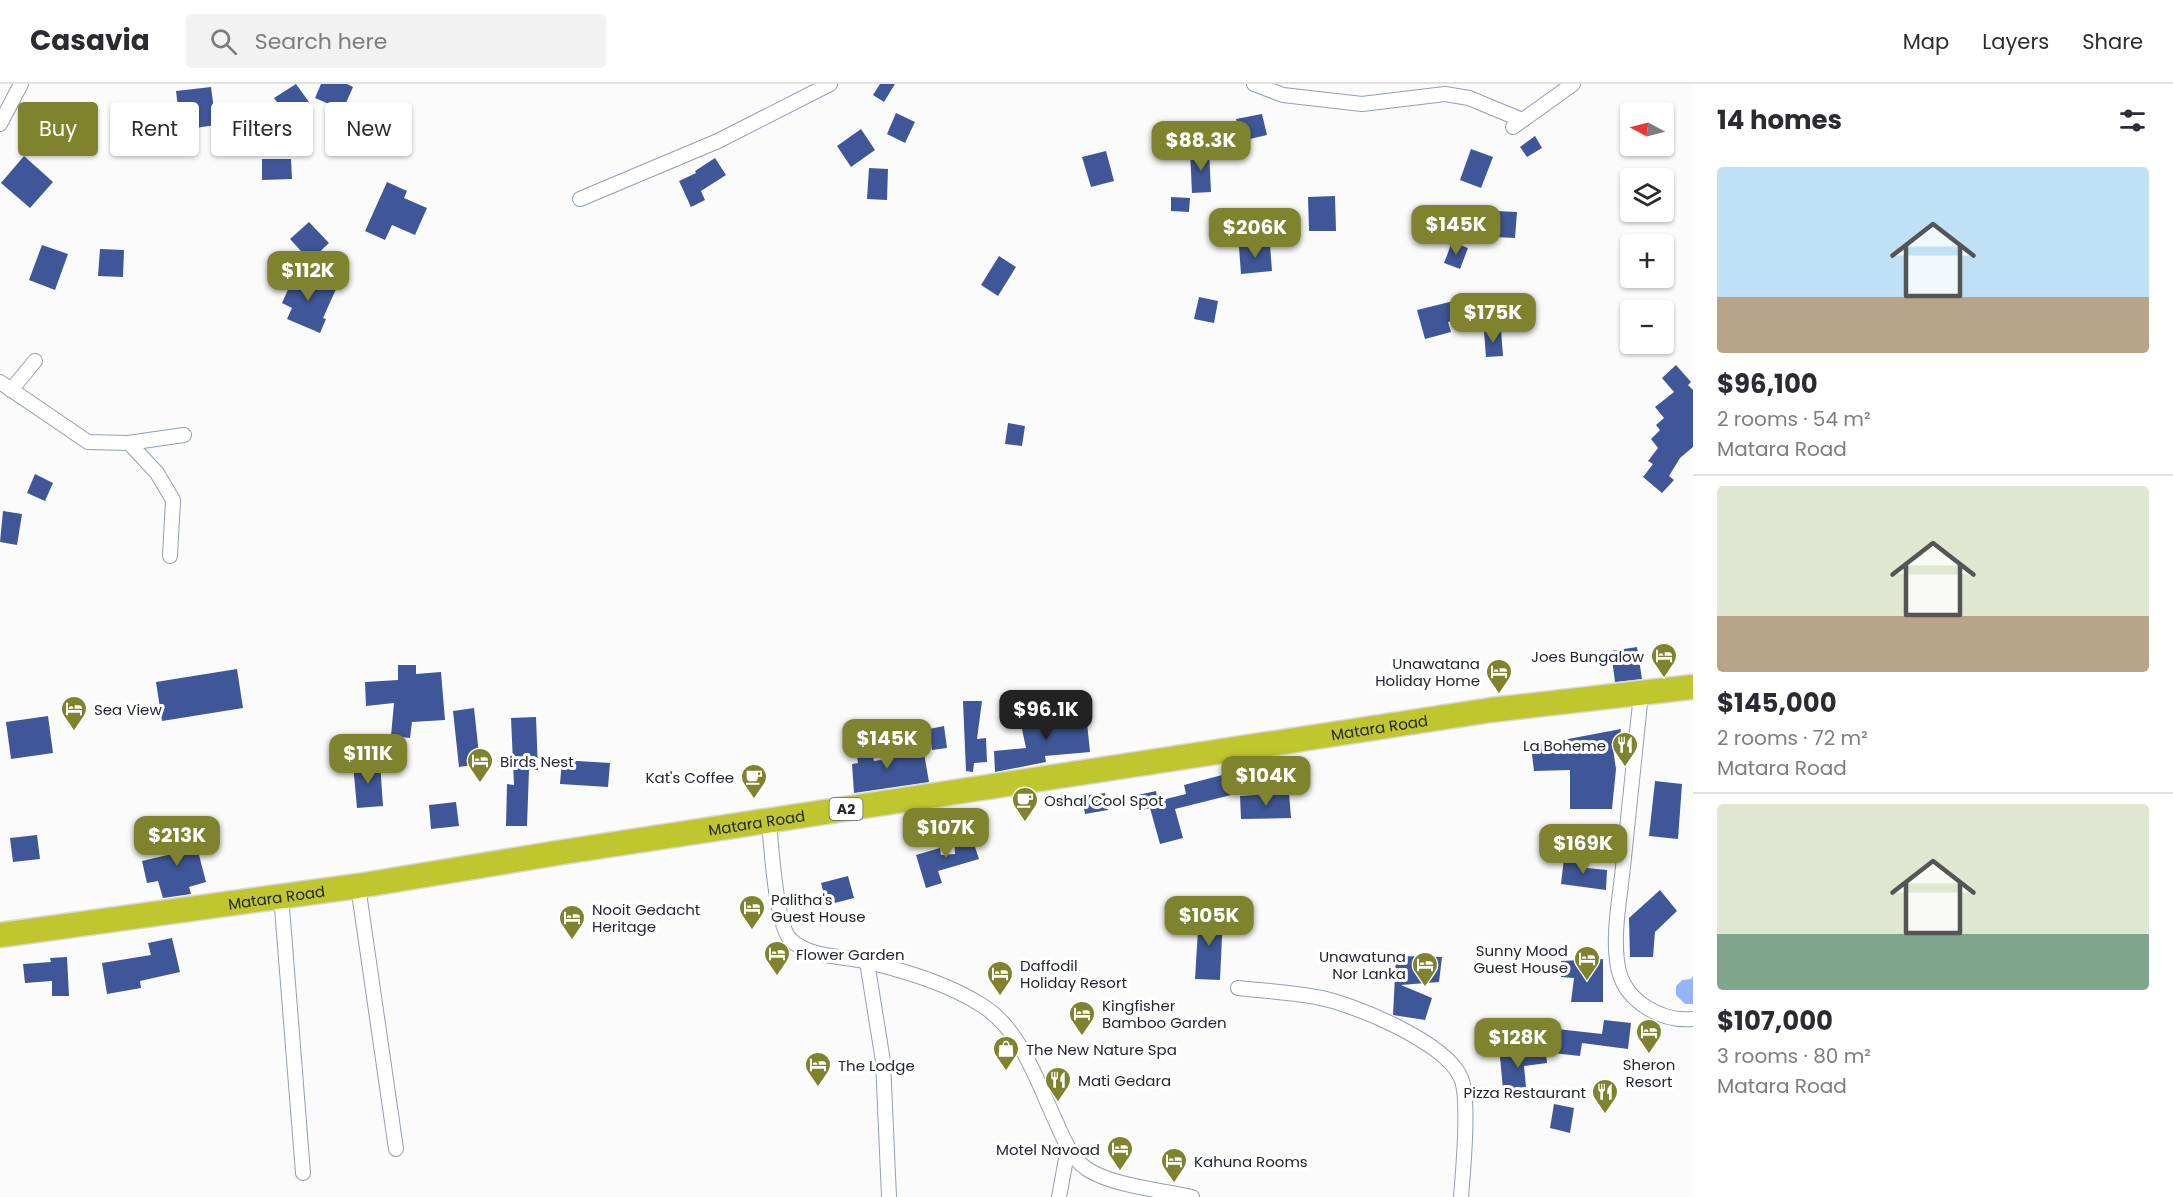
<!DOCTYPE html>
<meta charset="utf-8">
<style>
:root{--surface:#fff;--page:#f2f2f3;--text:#2b2b33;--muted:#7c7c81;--line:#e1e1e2;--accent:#7f832e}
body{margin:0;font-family:Poppins,sans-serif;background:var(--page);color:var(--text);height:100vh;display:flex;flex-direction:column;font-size:22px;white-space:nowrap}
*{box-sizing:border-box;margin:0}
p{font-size:20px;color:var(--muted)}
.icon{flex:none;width:33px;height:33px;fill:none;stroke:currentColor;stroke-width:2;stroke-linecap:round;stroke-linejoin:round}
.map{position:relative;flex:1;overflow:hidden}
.side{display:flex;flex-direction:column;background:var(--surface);width:480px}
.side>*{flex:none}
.hud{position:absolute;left:18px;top:18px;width:570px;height:54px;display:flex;gap:12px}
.needle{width:39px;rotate:277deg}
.buttons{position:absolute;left:1620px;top:18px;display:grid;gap:12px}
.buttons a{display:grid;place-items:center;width:54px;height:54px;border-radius:6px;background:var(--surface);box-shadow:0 2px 4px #0004;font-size:30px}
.price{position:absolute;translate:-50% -51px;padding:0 14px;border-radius:12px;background:var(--accent);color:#fff;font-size:20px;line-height:39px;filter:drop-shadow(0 2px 3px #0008)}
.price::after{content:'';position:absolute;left:50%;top:36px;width:18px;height:14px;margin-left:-9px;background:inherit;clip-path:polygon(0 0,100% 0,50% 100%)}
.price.on{background:#222;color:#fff}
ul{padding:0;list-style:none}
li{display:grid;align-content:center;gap:12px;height:318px;padding:0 24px}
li+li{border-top:2px solid var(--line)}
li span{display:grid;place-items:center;height:186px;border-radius:6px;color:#555}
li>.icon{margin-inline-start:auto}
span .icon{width:108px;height:108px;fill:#fffc;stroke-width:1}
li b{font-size:26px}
h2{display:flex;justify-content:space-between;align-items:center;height:72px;padding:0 24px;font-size:26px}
.tag{padding:0 21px;border-radius:6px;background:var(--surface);box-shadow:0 2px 4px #0004;font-size:21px;line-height:54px}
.tag.on{background:var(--accent);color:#fff}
header{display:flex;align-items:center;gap:36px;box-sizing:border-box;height:84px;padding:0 30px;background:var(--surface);border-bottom:2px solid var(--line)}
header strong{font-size:28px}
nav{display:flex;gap:33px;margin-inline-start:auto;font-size:21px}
.search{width:420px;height:54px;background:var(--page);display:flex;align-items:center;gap:15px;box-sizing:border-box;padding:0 21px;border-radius:6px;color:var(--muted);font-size:22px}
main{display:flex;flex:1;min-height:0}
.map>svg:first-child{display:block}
.water{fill:#96b4fd}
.building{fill:#3f5799}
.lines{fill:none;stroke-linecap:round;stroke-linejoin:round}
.street-casing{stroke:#919ebb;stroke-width:16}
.highway-casing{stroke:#d7d8da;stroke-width:27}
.street{stroke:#fff;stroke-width:14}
.highway{stroke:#c0c62d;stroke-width:24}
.labels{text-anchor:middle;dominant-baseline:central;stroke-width:6;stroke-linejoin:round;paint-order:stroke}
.shield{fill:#fff;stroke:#64676f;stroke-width:1.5}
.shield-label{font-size:14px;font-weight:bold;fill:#212631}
.poi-label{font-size:15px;fill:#212631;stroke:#fff;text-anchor:start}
.street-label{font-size:15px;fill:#212631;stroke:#fff}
</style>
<header>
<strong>Casavia</strong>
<div class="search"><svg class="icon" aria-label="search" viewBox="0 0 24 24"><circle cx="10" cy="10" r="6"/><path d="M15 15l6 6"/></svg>Search here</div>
<nav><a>Map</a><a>Layers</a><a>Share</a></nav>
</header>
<main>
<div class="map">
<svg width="1693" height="1113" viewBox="0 0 1693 1113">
<rect width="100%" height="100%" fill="#fbfbfb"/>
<polygon class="water" points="1693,892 1693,920 1685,920 1676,911 1676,902 1682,896 1691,895"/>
<g class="building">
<polygon points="296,0 309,18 288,33 274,14"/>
<polygon points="321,0 347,0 353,3 343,26 315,14"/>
<polygon points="880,0 895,0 884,18 873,11"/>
<polygon points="211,3 216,41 181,46 176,7"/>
<polygon points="896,29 915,38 905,59 887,50"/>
<polygon points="1262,30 1267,51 1241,57 1236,35"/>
<polygon points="861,45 875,66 851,83 837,62"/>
<polygon points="1535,52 1542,64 1527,73 1520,63"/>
<polygon points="1471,65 1493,73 1481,104 1460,96"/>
<polygon points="1209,66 1211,108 1192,109 1190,67"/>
<polygon points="1106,67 1114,97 1091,103 1082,73"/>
<polygon points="24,72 53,98 30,124 1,99"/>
<polygon points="715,74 726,91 701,107 705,116 691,123 679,97 696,89 695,87"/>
<polygon points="262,75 291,75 292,95 262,96"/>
<polygon points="869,84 888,85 887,116 867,115"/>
<polygon points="387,98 407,107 404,114 427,124 415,151 392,141 385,156 365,147"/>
<polygon points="1335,112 1336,147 1309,147 1308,113"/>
<polygon points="1171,113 1190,114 1189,128 1171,127"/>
<polygon points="1496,127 1517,128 1515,154 1494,153"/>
<polygon points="309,138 329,159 310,177 290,155"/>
<polygon points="1452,158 1468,164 1460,185 1444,179"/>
<polygon points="42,161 68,170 55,206 29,196"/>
<polygon points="1270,161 1272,187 1241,190 1239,163"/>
<polygon points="100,165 124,166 123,193 98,192"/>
<polygon points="999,172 1016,183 998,212 981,201"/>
<polygon points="296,188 336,205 323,234 326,235 320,249 287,235 292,224 282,219"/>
<polygon points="1478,211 1482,229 1448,238 1451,248 1425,255 1417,226"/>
<polygon points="1199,213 1218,217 1214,239 1194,235"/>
<polygon points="1501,246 1503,272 1486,273 1484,247"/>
<polygon points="1676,281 1691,298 1688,301 1693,306 1693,363 1680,374 1669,392 1674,396 1662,409 1643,393 1653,380 1648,377 1658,364 1651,355 1660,346 1656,341 1664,334 1655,323 1674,308 1662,294"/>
<polygon points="1008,339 1025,342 1022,362 1005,360"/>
<polygon points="35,390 53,399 45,417 27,409"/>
<polygon points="3,427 22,430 17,461 0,458"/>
<polygon points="1637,563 1642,595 1615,598 1611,567"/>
<polygon points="398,581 416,581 416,590 441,588 445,636 412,638 410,654 391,652 394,619 366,622 365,598 398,596"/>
<polygon points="237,585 243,624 162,637 156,598"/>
<polygon points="963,617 982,617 977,655 986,654 987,678 974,679 973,688 966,687"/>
<polygon points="474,624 480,680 459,683 453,627"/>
<polygon points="1086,629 1090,668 1045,672 1046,678 995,688 994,667 1026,664 1020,636"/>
<polygon points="48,632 53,669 11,675 6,638"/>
<polygon points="536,633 538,686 529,686 527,742 506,742 507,700 514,701 511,634"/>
<polygon points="944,642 947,664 932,666 929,645"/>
<polygon points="1621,645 1619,657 1612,658 1616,685 1612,725 1570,725 1570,686 1534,687 1531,662"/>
<polygon points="871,657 874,677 924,669 929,698 854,709 852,680 858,679 855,659"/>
<polygon points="562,676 610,679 608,703 560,700"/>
<polygon points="380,678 383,722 357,724 353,680"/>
<polygon points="1226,690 1231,711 1175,725 1183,754 1160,760 1150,724 1142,726 1138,711 1156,707 1158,717 1186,710 1184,701"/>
<polygon points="1655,697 1682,700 1678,755 1649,752"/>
<polygon points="1105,709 1108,726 1085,730 1082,712"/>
<polygon points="1289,709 1291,734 1241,735 1240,712"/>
<polygon points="456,718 459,742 431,745 429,721"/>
<polygon points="192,744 206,798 189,803 191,810 163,814 158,797 147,799 142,777 176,769 171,749"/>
<polygon points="970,748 979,775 938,787 942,799 926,804 916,771 940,764 941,771 955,770 954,753"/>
<polygon points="37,751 40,775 13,778 10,754"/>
<polygon points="1564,774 1588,776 1587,784 1607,786 1606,806 1561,800"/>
<polygon points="848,792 854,814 827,821 821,799"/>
<polygon points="1660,806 1677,827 1655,848 1653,873 1630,873 1629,834"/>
<polygon points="1199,829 1223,831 1220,896 1195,895"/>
<polygon points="172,854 180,888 140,897 141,904 107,910 102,879 151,871 148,859"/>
<polygon points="1396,872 1442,873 1439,898 1401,901 1432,914 1425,936 1393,931"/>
<polygon points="67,873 69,912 52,912 52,897 25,899 23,880 51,878 50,874"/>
<polygon points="1603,875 1603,918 1571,918 1574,894 1561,893 1561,877"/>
<polygon points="1604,936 1631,939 1628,965 1582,959 1580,972 1553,969 1557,945 1602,950"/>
<polygon points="1546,969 1547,979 1524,982 1526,1003 1503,1005 1500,973"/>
<polygon points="1554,1020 1574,1024 1570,1049 1550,1044"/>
</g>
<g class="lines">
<defs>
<g id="street">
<polyline points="1254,0 1283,11 1362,20 1445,10 1469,14 1522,36"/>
<polyline points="0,40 21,0"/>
<polyline points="1513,43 1573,0"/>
<polyline points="580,115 718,57 830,0"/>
<polyline points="0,298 88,358 128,359 184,351"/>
<polyline points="11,306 35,277"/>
<polyline points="129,359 157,389 173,416 170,472"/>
<path d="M1641 610C1635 668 1629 725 1623 783 1620 814 1612 852 1618 883 1624 917 1661 938 1693 935"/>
<path d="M769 737C771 760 776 843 791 856 809 874 845 872 869 878 908 888 949 900 983 922 1022 947 1038 1000 1057 1040 1064 1056 1072 1075 1087 1085 1113 1102 1161 1106 1192 1113"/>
<polyline points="358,802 396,1065"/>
<polyline points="281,811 303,1089"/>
<polyline points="867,878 883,977 889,1113"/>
<path d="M1238 904C1264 907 1290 908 1316 913 1352 919 1446 958 1461 994 1470 1014 1463 1088 1461 1113"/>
<polyline points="1059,1113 1068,1064"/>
</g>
<g id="highway">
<path id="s1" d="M0 851 358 802 563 768 1491 626 1693 603"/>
</g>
</defs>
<use href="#street" class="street-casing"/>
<use href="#highway" class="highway-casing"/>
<use href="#street" class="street"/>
<use href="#highway" class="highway"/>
</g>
<defs>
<symbol id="hotel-pin" viewBox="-11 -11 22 30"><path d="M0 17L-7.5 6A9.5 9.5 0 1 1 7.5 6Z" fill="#7f832e" stroke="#fff"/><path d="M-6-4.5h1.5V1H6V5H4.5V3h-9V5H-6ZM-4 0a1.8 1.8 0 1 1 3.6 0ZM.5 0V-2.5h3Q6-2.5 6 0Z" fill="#fff"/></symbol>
<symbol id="restaurant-pin" viewBox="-11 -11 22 30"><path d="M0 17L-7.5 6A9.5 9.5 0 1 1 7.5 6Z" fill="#7f832e" stroke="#fff"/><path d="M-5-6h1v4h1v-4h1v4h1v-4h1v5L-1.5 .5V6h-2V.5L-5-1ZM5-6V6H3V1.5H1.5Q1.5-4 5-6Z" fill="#fff"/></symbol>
<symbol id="cafe-pin" viewBox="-11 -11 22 30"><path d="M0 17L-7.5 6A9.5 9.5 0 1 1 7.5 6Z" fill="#7f832e" stroke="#fff"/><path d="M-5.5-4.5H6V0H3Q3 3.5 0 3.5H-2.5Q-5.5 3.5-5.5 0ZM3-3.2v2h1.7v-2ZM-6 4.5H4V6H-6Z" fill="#fff"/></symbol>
<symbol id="shop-pin" viewBox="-11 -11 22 30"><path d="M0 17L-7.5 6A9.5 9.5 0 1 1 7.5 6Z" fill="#7f832e" stroke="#fff"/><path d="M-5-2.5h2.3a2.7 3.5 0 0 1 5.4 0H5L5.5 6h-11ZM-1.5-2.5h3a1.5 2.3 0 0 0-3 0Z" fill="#fff"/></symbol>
</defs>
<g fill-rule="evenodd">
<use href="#hotel-pin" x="1649" y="557" width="30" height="40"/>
<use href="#hotel-pin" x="1484" y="573" width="30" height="40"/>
<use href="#hotel-pin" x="59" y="610" width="30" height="40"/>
<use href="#restaurant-pin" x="1610" y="646" width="30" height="40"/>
<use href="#hotel-pin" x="465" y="662" width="30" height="40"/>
<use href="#cafe-pin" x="739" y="678" width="30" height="40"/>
<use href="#cafe-pin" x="1010" y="701" width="30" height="40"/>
<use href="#hotel-pin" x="737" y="809" width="30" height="40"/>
<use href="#hotel-pin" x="557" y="819" width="30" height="40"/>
<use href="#hotel-pin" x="762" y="855" width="30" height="40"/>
<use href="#hotel-pin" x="1572" y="860" width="30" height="40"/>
<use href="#hotel-pin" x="1410" y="866" width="30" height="40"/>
<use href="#hotel-pin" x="985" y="875" width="30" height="40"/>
<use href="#hotel-pin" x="1067" y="915" width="30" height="40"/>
<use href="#hotel-pin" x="1634" y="933" width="30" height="40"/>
<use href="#shop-pin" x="991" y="950" width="30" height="40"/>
<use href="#hotel-pin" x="803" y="966" width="30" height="40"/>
<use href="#restaurant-pin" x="1043" y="981" width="30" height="40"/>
<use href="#restaurant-pin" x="1590" y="993" width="30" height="40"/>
<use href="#hotel-pin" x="1105" y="1050" width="30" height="40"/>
<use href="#hotel-pin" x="1159" y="1062" width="30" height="40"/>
</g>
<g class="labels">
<rect class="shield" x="829.5" y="714" width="33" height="22" rx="4.5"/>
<g class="shield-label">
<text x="846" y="725">A2</text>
</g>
<g class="poi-label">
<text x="1644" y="572" text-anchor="end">Joes Bungalow</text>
<text x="1480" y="579" text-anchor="end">Unawatana<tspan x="1480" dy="17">Holiday Home</tspan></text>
<text x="94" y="625">Sea View</text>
<text x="1606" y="661" text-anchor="end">La Boheme</text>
<text x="500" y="677">Birds Nest</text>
<text x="734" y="693" text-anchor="end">Kat's Coffee</text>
<text x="1044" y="716">Oshal Cool Spot</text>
<text x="771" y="815">Palitha's<tspan x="771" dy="17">Guest House</tspan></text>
<text x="592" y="825">Nooit Gedacht<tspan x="592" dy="17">Heritage</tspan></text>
<text x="1568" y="866" text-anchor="end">Sunny Mood<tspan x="1568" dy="17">Guest House</tspan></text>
<text x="796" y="870">Flower Garden</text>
<text x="1406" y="872" text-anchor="end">Unawatuna<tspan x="1406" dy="17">Nor Lanka</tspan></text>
<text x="1020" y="881">Daffodil<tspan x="1020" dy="17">Holiday Resort</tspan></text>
<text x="1102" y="921">Kingfisher<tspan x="1102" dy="17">Bamboo Garden</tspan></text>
<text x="1026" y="965">The New Nature Spa</text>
<text x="1649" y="980" text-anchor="middle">Sheron<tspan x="1649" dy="17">Resort</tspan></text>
<text x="838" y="981">The Lodge</text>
<text x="1078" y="996">Mati Gedara</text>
<text x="1586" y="1008" text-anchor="end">Pizza Restaurant</text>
<text x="1100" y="1065" text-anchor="end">Motel Navoad</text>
<text x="1194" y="1077">Kahuna Rooms</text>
</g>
<g class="street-label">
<text stroke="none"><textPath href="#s1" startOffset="1395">Matara Road</textPath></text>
<text stroke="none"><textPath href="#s1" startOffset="765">Matara Road</textPath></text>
<text stroke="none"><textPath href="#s1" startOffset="279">Matara Road</textPath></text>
</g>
</g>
</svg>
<div class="buttons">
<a><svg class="needle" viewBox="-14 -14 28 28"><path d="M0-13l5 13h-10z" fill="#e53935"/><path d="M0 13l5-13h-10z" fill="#7c7c81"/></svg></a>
<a><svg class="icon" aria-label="layers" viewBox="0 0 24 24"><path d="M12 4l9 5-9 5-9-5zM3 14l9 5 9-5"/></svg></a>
<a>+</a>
<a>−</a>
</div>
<b class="price" style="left:1201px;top:88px">$88.3K</b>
<b class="price" style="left:1456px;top:172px">$145K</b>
<b class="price" style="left:1255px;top:175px">$206K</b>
<b class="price" style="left:308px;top:218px">$112K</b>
<b class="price" style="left:1493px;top:260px">$175K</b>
<b class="price on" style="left:1046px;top:657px">$96.1K</b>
<b class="price" style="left:887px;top:686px">$145K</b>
<b class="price" style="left:368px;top:701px">$111K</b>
<b class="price" style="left:1266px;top:723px">$104K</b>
<b class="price" style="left:946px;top:775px">$107K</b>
<b class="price" style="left:177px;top:783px">$213K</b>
<b class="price" style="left:1583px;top:791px">$169K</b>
<b class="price" style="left:1209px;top:863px">$105K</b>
<b class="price" style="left:1518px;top:985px">$128K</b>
<div class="hud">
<a class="tag on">Buy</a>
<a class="tag">Rent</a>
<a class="tag">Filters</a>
<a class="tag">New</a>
</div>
</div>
<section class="side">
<h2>14 homes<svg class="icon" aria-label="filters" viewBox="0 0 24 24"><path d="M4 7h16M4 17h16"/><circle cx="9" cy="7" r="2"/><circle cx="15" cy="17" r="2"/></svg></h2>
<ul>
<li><span style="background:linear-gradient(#bfe0f5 70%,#b9a48a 0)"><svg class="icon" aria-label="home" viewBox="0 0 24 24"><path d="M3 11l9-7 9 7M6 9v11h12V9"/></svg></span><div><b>$96,100</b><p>2 rooms · 54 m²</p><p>Matara Road</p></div></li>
<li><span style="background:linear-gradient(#dfe7d0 70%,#b9a48a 0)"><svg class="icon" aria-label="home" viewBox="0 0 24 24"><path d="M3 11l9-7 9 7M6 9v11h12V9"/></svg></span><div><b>$145,000</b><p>2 rooms · 72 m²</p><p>Matara Road</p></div></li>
<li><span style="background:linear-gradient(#dfe7d0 70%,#7fa58c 0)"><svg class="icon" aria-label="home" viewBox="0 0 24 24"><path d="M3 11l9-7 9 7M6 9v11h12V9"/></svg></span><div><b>$107,000</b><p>3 rooms · 80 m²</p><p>Matara Road</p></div></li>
</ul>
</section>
</main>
